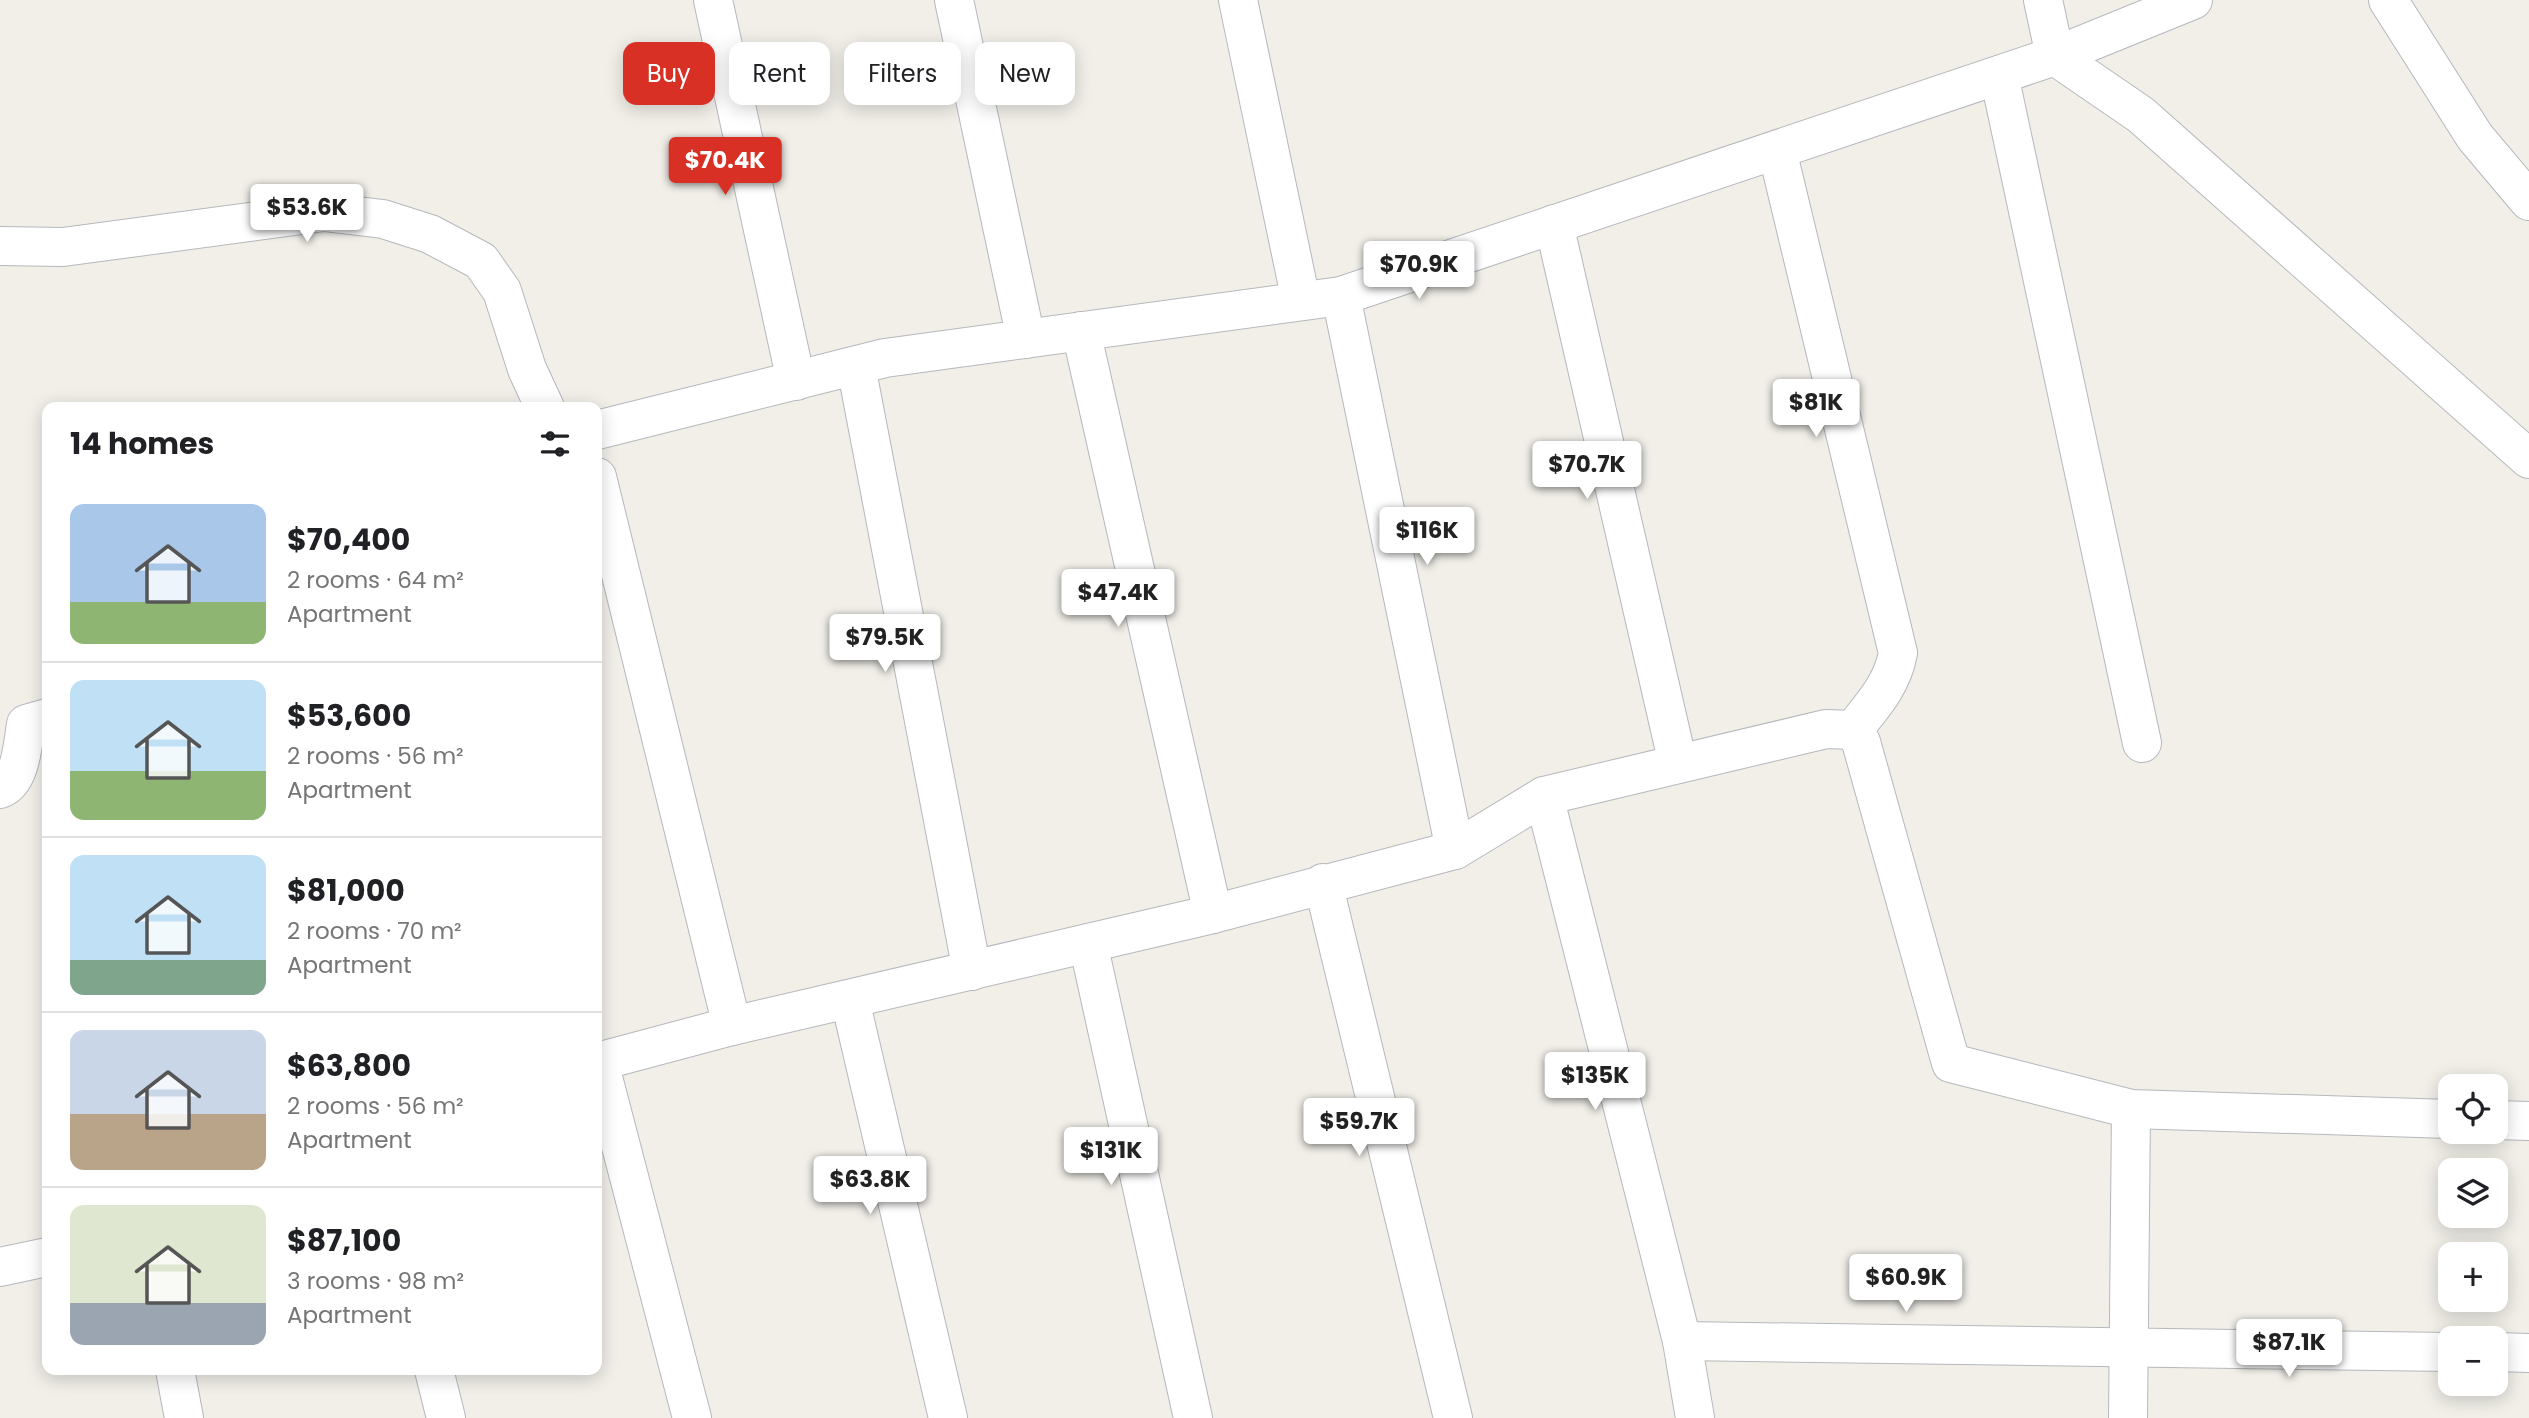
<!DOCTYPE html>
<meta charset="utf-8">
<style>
:root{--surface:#fff;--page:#f6f6f6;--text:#202124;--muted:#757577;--line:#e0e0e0;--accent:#d93025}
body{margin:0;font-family:Poppins,sans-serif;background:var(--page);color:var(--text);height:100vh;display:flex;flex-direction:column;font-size:26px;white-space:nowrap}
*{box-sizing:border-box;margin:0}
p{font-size:23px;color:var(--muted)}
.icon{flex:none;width:38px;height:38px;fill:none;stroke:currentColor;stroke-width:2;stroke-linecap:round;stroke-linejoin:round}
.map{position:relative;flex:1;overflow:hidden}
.drawer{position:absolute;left:42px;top:402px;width:560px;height:973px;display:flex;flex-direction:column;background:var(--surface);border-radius:14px;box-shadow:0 4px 18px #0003}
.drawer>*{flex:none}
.banner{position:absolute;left:623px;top:42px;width:665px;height:63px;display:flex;gap:14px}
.fabs{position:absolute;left:2438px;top:1074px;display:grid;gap:14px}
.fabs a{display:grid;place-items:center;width:70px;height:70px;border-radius:14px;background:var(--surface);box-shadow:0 4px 18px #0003;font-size:35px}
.price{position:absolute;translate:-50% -60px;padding:0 16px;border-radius:7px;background:#fff;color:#222;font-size:23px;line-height:46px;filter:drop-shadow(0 2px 4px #0008)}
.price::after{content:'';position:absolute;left:50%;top:42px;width:21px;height:16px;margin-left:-10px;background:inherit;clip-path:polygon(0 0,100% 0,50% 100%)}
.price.selected{background:var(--accent);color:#fff}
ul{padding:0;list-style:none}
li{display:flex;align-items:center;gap:21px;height:175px;padding:0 28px}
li+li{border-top:2px solid var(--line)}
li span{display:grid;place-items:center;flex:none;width:196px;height:140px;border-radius:14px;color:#555}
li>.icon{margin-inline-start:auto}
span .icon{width:84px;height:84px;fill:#fffc;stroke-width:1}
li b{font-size:30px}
h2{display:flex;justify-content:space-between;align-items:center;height:84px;padding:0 28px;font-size:30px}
.pill{padding:0 24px;border-radius:14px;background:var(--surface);box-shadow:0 4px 18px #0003;font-size:24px;line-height:63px}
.pill.selected{background:var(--accent);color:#fff}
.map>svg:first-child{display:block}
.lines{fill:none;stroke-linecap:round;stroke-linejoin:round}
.minor-casing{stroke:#b5b8bc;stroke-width:40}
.minor{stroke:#fff;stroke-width:38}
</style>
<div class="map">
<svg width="2529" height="1418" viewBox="0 0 2529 1418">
<rect width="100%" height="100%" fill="#f1efe8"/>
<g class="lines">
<defs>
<g id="minor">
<polyline points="713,0 796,381"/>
<polyline points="954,0 1026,339"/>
<polyline points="1238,0 1301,301"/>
<polyline points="2043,0 2055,56 2141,115 2529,459"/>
<polyline points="2388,0 2475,137 2529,201"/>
<polyline points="1999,75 2142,743"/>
<path d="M1777 150 1898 653C1892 685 1873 705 1853 730"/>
<polyline points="1554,224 1678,764"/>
<polyline points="0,246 63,247 324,212 383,219 430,234 481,261 502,291 527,369 545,408"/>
<polyline points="1341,296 1455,850"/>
<polyline points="1081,331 1213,914"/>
<polyline points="856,366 972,971"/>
<polyline points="597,430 885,358 1341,296 2055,56 2193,0"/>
<polyline points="597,477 732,1026"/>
<path d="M0 789C21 782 23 742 26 724L47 718"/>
<polyline points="1544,796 1682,1341 1695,1418"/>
<polyline points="1323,883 1453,1418"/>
<polyline points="1088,943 1193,1418"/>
<polyline points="850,1000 948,1418"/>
<polyline points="597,1062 732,1026 1213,914 1455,850 1544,796 1826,729 1853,730 1861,742 1951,1063 2131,1109 2450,1119"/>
<polyline points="599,1062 692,1418"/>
<polyline points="2496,1120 2529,1121"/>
<polyline points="0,1267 47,1257"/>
<polyline points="1682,1341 2450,1352"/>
<polyline points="2496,1352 2529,1353"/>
<polyline points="175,1370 184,1418"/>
<polyline points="434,1370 446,1418"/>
<polyline points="2128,1418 2131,1109"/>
</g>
</defs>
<use href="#minor" class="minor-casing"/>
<use href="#minor" class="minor"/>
</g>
</svg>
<div class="fabs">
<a><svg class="icon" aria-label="locate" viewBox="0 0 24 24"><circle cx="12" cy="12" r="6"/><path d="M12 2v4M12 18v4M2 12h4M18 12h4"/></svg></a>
<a><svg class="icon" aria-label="layers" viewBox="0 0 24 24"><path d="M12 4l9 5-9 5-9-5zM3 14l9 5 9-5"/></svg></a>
<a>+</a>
<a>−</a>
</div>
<b class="price selected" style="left:725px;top:197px">$70.4K</b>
<b class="price" style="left:307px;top:244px">$53.6K</b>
<b class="price" style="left:1419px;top:301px">$70.9K</b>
<b class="price" style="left:1816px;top:439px">$81K</b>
<b class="price" style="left:1587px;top:501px">$70.7K</b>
<b class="price" style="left:1427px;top:567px">$116K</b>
<b class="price" style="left:1118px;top:629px">$47.4K</b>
<b class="price" style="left:885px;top:674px">$79.5K</b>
<b class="price" style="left:1595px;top:1112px">$135K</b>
<b class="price" style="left:1359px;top:1158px">$59.7K</b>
<b class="price" style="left:1111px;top:1187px">$131K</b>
<b class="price" style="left:870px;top:1216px">$63.8K</b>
<b class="price" style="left:1906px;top:1314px">$60.9K</b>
<b class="price" style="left:2289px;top:1379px">$87.1K</b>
<div class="banner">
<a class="pill selected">Buy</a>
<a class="pill">Rent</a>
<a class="pill">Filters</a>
<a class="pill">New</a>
</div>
<section class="drawer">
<h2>14 homes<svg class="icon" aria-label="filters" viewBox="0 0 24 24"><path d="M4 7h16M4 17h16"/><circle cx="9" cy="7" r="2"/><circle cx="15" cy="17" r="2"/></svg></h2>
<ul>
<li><span style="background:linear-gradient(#a9c7e8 70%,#8fb573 0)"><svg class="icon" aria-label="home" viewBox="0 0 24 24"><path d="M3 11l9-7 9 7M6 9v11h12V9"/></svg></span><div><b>$70,400</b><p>2 rooms · 64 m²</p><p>Apartment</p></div></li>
<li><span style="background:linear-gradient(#bfe0f5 65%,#8fb573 0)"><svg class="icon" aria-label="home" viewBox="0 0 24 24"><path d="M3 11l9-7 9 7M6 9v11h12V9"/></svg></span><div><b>$53,600</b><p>2 rooms · 56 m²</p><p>Apartment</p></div></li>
<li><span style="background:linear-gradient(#bfe0f5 75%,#7fa58c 0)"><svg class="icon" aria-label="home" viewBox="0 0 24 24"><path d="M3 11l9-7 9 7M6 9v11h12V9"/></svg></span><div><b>$81,000</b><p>2 rooms · 70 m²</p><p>Apartment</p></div></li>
<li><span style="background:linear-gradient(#c9d6e8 60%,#b9a48a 0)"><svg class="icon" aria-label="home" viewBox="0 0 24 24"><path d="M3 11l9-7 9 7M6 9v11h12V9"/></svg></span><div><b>$63,800</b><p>2 rooms · 56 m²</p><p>Apartment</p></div></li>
<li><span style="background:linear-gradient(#dfe7d0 70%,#9aa5b1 0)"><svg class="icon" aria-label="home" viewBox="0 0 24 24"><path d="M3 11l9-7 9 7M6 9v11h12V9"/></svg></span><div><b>$87,100</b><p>3 rooms · 98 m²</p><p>Apartment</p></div></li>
</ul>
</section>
</div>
